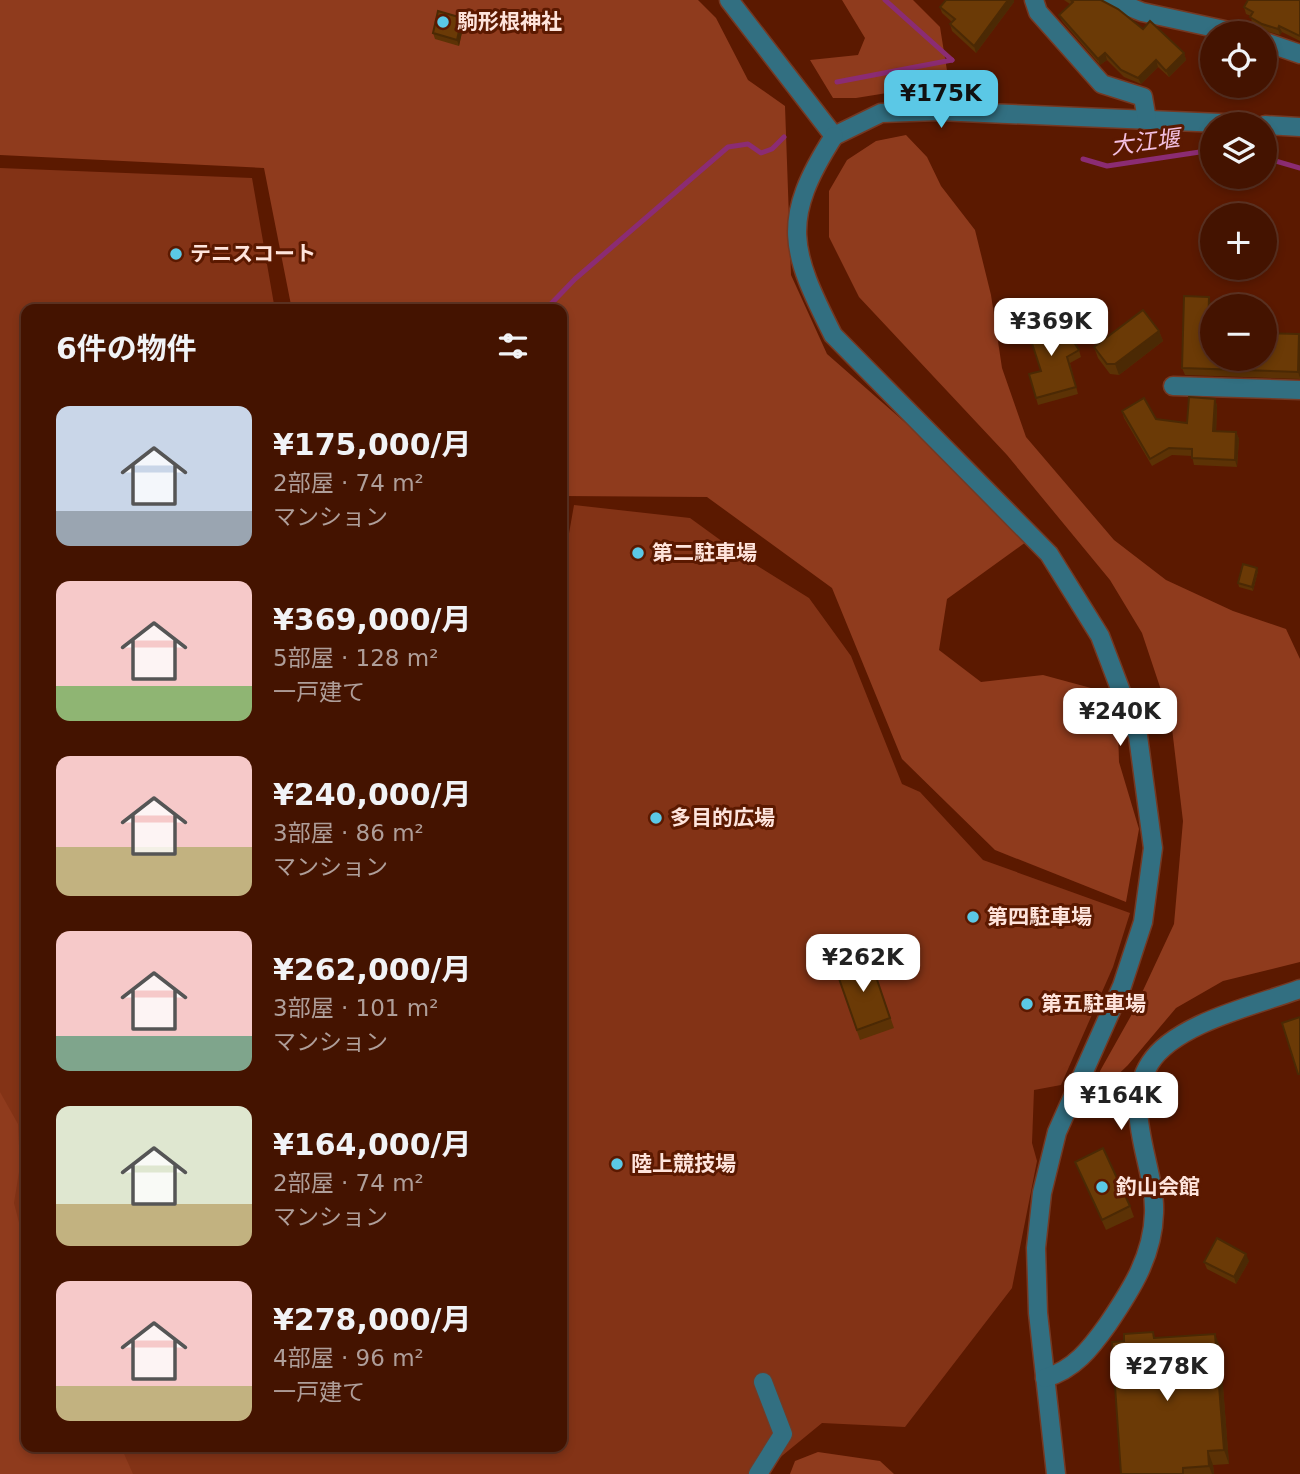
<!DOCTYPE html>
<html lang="ja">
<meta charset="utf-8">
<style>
:root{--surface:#441300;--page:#4b1c0a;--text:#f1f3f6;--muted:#af9e99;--line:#5c3222;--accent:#5bc8e6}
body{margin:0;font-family:"DejaVu Sans","Noto Sans JP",sans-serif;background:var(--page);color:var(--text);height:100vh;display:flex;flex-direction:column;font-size:26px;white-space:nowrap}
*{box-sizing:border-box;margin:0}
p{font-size:23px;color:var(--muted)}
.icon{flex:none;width:38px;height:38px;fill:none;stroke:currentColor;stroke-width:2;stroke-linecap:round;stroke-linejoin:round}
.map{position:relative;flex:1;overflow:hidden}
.sheet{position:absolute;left:21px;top:304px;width:546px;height:1148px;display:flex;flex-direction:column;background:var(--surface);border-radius:14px;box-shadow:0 4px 10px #0003,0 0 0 2px var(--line)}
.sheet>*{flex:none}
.fabs{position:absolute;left:1200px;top:21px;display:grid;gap:14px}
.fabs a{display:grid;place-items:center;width:77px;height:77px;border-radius:50%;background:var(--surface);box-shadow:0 4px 10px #0003,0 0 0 2px var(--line);font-size:35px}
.price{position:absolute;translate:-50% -60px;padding:0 16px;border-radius:14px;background:#fff;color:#222;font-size:23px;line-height:46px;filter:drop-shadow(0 2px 4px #0008)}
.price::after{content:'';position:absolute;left:50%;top:42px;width:21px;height:16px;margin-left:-10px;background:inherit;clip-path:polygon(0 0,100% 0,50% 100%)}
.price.selected{background:var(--accent);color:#111}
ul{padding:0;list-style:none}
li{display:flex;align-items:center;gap:21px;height:175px;padding:0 35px}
li span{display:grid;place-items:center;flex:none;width:196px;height:140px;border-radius:14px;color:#555}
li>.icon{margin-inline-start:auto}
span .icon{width:84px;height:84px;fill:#fffc;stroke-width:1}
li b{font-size:30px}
h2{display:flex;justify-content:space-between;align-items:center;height:84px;padding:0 35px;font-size:30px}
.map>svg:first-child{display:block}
.green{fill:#833316}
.forest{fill:#8f3b1d}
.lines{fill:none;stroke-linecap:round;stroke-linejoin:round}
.stream{stroke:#8b2c73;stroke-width:5}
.minor-casing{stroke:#753923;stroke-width:21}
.minor{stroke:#326f81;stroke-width:18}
.wall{fill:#5c3205}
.shaded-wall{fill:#4b2904}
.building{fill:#6b3a06;stroke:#4b2904;stroke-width:2}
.poi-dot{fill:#5bc8e6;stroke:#5b1900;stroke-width:2.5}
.labels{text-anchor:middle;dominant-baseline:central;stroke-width:6;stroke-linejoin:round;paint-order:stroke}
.poi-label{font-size:21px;font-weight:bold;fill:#fee4dc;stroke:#5b1900;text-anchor:start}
.water-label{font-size:23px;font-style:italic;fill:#f3c0e2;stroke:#5b1900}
</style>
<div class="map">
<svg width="1300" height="1474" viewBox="0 0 1300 1474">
<rect width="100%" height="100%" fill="#5b1900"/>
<g class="green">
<polygon points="0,168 252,178 275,310 26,310 26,1365 0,1288"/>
<polygon points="574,505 690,518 745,558 809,598 851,656 902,784 920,792 983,860 1130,913 1113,967 1061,1085 1034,1090 1032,1143 1037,1161 1012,1288 905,1427 822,1423 760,1474 128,1474 99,1447 562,1447 562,573"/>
</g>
<g class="forest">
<polygon points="0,0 698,0 716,18 748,80 785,106 791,275 827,354 932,446 1026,542 947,599 939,650 981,682 1043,675 1102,691 1118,730 1119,762 1139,829 1126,902 995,850 902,759 832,588 707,497 562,496 562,310 292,310 264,168 0,155"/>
<polygon points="842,0 913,0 940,27 949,83 856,98 833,98 810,60 858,55 865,38"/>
<polygon points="906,135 927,157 941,186 975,230 991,295 1002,368 1026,437 1114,540 1166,580 1233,611 1286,629 1300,659 1300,962 1223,981 1176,1008 1128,1065 1101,1091 1100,1071 1132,1014 1174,924 1183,821 1171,720 1142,633 1110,580 1007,455 859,297 829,237 829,191 847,160 876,141"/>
<polygon points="0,1092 18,1124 20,1166 14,1203 26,1250 26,1447 121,1447 133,1474 0,1474"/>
<polygon points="818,1452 880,1461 894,1474 790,1474 795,1461"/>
</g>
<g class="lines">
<g class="stream">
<polyline points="885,0 952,60"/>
<polyline points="837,82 952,60"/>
<polyline points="1265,158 1300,168"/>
<polyline points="1083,159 1107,166 1213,150"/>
<polyline points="545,310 575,279 728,147 748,144 761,153 772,149 784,137"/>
</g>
<defs>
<g id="minor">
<polyline points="729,0 834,136 881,113 939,111 1244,124"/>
<polyline points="1034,0 1038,12 1102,84 1143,97 1147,120"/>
<polyline points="1112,0 1142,12 1238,33"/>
<polyline points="1265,42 1300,54"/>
<polyline points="1265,125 1300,127"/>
<path d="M834 136C780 220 790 250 833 335L1049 554 1100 636 1138 736 1153 848 1143 922 1122 986 1057 1132 1042 1193 1036 1248 1038 1313 1056 1474"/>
<polyline points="1173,386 1300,390"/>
<path d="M1045 1378C1074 1370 1091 1348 1108 1324 1131 1290 1153 1256 1154 1213 1156 1166 1120 1109 1150 1063 1175 1023 1257 1005 1300 989"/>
<polyline points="758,1474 783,1434 763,1382"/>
</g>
</defs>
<use href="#minor" class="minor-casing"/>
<use href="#minor" class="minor"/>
</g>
<g class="wall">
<polygon points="1064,0 1102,0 1102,2 1143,29 1184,53 1186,60 1169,77 1158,67 1141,84 1124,77 1107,60 1100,65 1062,21 1059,15 1070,4"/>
<polygon points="1300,0 1300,41 1282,32 1280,35 1265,31 1252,24 1251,16 1246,14 1244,7"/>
<polygon points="1014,2 976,53 952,31 950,24 952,22 942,13 940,7"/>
<polygon points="462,18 464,23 459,46 435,39 433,33"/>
<polygon points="1211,304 1211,332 1299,334 1300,337 1300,379 1185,375 1182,368"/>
<polygon points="1159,331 1163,341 1119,375 1110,374 1098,358 1094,347"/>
<polygon points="1060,337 1079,350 1081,357 1070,363 1078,394 1038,405 1036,398 1041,371"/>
<polygon points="1215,399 1217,406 1216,431 1236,432 1239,439 1237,467 1194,465 1192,456 1172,455 1152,466 1124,418 1122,411 1156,419 1187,423"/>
<polygon points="1258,571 1253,591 1239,587 1238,583"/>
<polygon points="870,959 894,1028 860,1040 836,970"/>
<polygon points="1075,1162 1130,1206 1134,1217 1106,1230"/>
<polygon points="1249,1261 1236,1284 1207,1269 1204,1262"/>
<polygon points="1153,1332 1155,1338 1220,1347 1229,1464 1213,1465 1214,1474 1121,1474 1124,1341"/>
</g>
<g class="shaded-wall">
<polygon points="1008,0 1014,0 1014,2 976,53 974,46"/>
<polygon points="462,18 464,23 459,46 457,40"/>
<polygon points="1279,26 1282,32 1280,35 1278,29"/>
<polygon points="1105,53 1107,60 1100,65 1098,59"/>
<polygon points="1184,53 1186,60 1169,77 1166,71"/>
<polygon points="1156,60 1158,67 1141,84 1138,78"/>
<polygon points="1209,297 1211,304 1211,339 1208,332"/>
<polygon points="1159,331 1163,341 1119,375 1115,364"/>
<polygon points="1299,334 1300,337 1300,378 1298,372"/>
<polygon points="1215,399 1217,406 1216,438 1213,431"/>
<polygon points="1236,432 1239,439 1237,467 1235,460"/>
<polygon points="1257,568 1258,571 1253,591 1252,587"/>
<polygon points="1246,1254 1249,1261 1236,1284 1234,1277"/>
<polygon points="1215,1334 1220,1347 1229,1464 1224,1450"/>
<polygon points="1208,1451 1213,1465 1214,1474 1212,1474 1209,1466"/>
</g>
<g class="building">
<polygon points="946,0 1008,0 974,46 950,24 955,19 940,7"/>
<polygon points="1071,0 1101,0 1118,9 1143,29 1150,21 1184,53 1166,71 1156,60 1138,78 1121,70 1105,53 1098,59 1059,15 1073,2"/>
<polygon points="1248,0 1300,0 1300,36 1279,26 1278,29 1262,24 1250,17 1253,12 1244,7"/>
<polygon points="438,11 462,18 457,40 433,33"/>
<polygon points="1184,296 1209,297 1208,332 1213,332 1213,359 1265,359 1265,333 1299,334 1298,372 1182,368"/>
<polygon points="1143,310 1159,331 1115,364 1107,364 1094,347"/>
<polygon points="1053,316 1060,337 1067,332 1079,350 1067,357 1076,387 1036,398 1029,374 1041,371 1026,325"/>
<polygon points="1189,397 1215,399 1213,431 1236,432 1235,460 1192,458 1192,449 1169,448 1150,459 1122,411 1144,398 1156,419 1187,423"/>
<polygon points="1243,564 1257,568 1252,587 1238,583"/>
<polygon points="870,959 890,1018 857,1030 836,970"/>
<polygon points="1300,1017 1300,1074 1298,1074 1282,1023"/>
<polygon points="1103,1148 1130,1206 1102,1220 1075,1162"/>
<polygon points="1217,1238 1246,1254 1234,1277 1204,1262"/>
<polygon points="1153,1332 1154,1338 1215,1334 1224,1450 1208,1451 1209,1466 1183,1468 1183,1474 1121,1474 1112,1342 1124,1341 1124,1334"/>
</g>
<g class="poi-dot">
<circle cx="443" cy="22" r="7"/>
<circle cx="176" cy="254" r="7"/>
<circle cx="638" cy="553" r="7"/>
<circle cx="656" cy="818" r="7"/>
<circle cx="973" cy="917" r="7"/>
<circle cx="1027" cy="1004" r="7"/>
<circle cx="617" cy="1164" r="7"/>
<circle cx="1102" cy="1187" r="7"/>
</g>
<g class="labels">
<g class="poi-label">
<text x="457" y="22">駒形根神社</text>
<text x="190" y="254">テニスコート</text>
<text x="652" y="553">第二駐車場</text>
<text x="670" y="818">多目的広場</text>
<text x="987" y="917">第四駐車場</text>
<text x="1041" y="1004">第五駐車場</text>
<text x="631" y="1164">陸上競技場</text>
<text x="1116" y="1187">釣山会館</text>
</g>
<g class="water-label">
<text transform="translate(1145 142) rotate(-7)">大江堰</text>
</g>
</g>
</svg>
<div class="fabs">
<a><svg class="icon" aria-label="locate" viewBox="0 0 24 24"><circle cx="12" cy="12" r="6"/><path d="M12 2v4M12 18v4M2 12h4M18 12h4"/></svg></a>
<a><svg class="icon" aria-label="layers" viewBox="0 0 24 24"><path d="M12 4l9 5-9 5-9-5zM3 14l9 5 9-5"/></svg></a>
<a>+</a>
<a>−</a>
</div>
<b class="price selected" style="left:941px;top:130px">¥175K</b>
<b class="price" style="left:1051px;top:358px">¥369K</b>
<b class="price" style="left:1120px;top:748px">¥240K</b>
<b class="price" style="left:863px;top:994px">¥262K</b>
<b class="price" style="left:1121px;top:1132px">¥164K</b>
<b class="price" style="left:1167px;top:1403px">¥278K</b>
<section class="sheet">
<h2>6件の物件<svg class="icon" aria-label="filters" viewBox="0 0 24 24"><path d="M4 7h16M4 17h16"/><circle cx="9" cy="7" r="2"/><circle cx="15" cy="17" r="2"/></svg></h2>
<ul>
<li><span style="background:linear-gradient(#c9d6e8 75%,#9aa5b1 0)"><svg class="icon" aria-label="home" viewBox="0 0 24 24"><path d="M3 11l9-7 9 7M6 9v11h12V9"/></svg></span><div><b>¥175,000/月</b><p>2部屋 · 74 m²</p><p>マンション</p></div></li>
<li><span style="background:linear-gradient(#f6c9c9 75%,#8fb573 0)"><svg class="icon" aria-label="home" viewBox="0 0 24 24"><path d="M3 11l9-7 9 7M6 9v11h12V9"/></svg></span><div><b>¥369,000/月</b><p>5部屋 · 128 m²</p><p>一戸建て</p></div></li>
<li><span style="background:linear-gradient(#f6c9c9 65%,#c2b280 0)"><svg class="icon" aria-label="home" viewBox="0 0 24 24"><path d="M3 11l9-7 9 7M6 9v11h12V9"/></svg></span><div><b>¥240,000/月</b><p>3部屋 · 86 m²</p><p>マンション</p></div></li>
<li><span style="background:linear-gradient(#f6c9c9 75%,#7fa58c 0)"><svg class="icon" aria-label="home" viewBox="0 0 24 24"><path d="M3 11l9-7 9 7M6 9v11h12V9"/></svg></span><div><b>¥262,000/月</b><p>3部屋 · 101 m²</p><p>マンション</p></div></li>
<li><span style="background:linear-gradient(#dfe7d0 70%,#c2b280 0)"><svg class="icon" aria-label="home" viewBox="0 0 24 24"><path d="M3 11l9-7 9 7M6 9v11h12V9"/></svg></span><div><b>¥164,000/月</b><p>2部屋 · 74 m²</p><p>マンション</p></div></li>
<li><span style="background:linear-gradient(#f6c9c9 75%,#c2b280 0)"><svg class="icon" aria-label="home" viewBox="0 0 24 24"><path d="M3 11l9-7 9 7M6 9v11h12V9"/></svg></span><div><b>¥278,000/月</b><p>4部屋 · 96 m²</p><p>一戸建て</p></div></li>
</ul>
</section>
</div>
